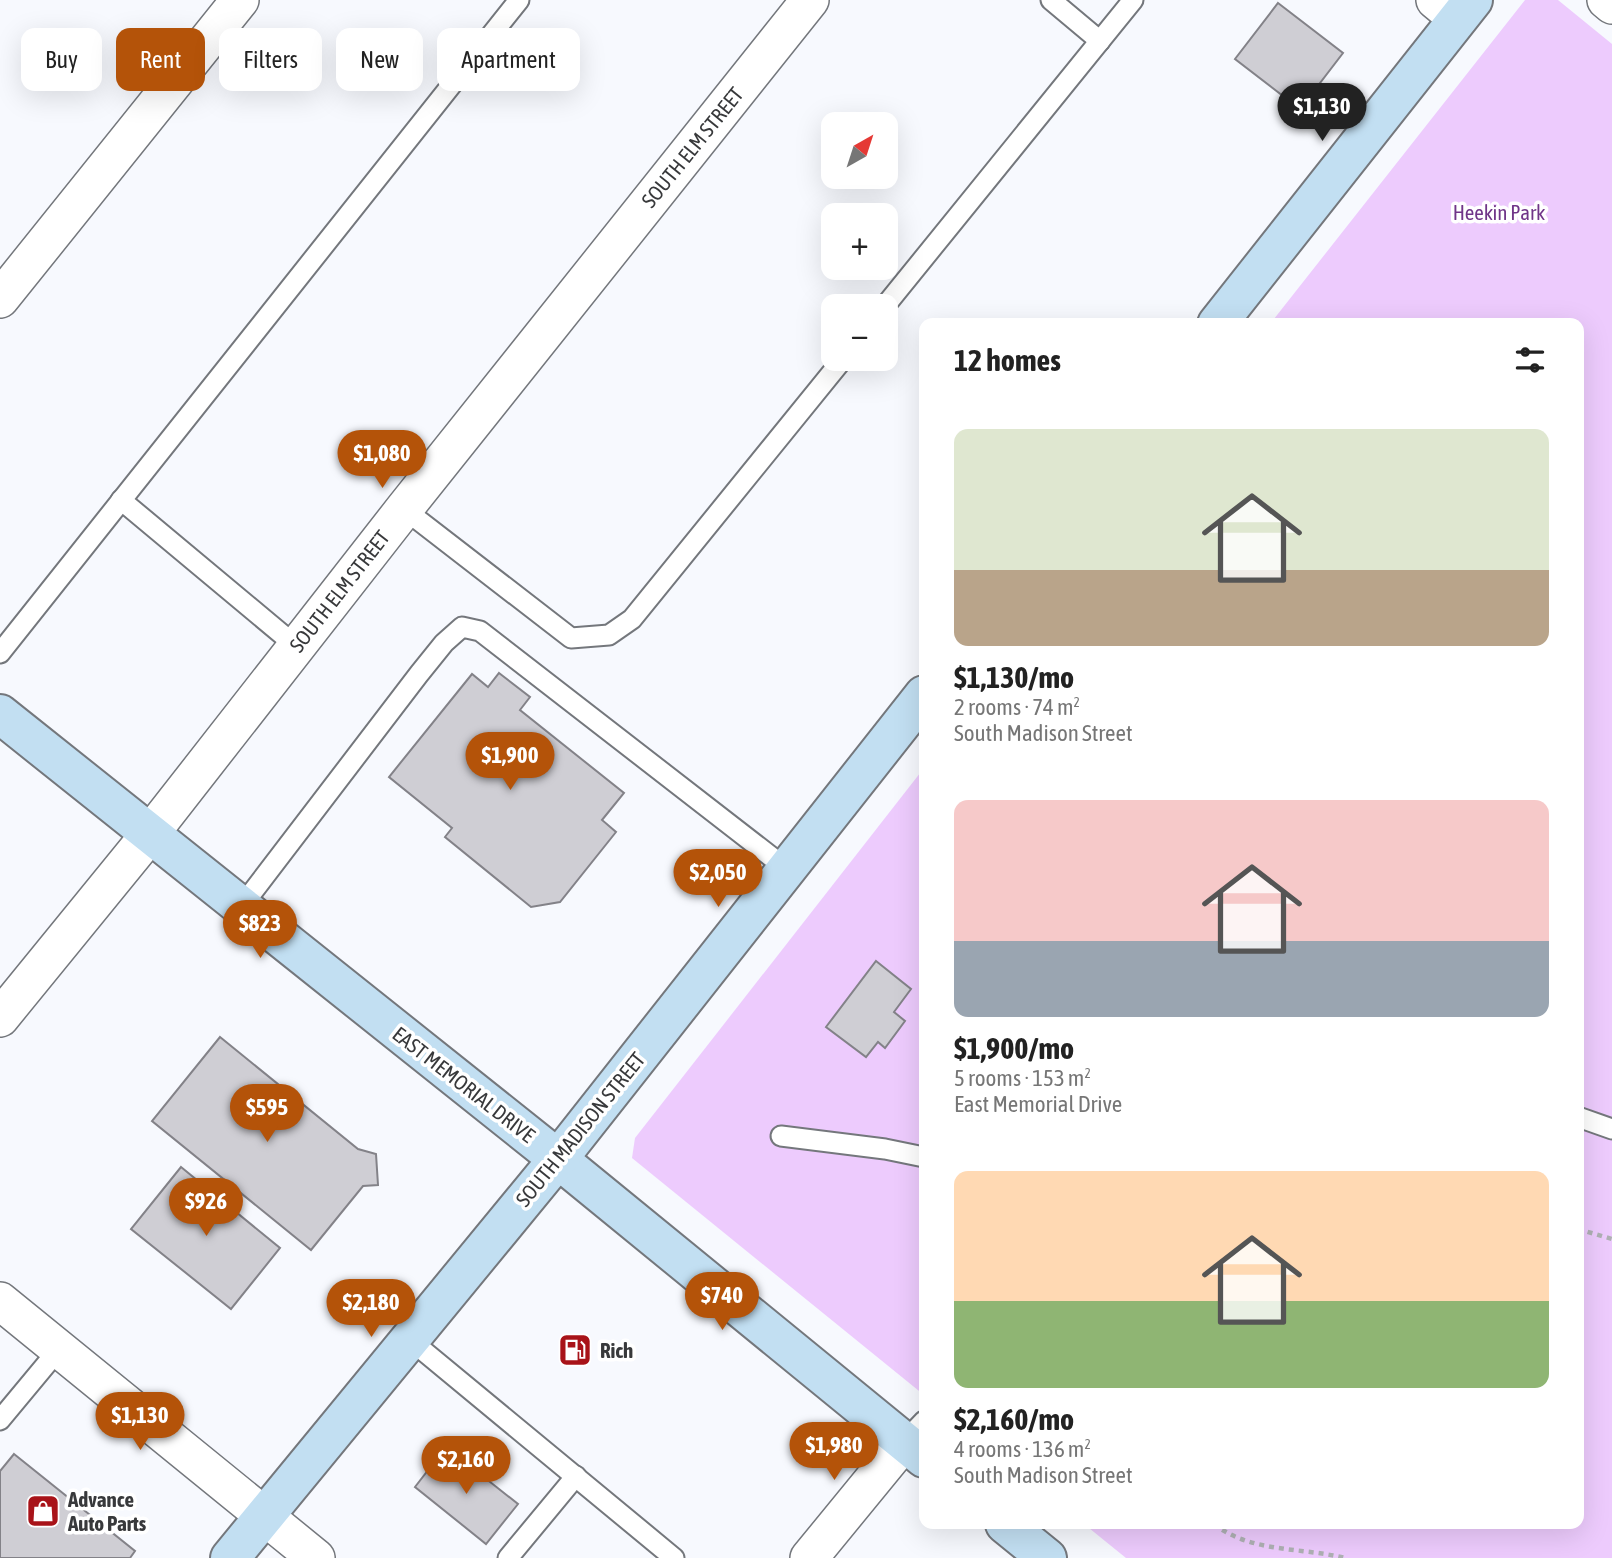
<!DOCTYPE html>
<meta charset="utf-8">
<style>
:root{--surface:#fff;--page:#f2f2f2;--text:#222;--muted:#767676;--accent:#b45309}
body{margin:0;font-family:"Asap Condensed",sans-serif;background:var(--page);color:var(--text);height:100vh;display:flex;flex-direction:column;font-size:26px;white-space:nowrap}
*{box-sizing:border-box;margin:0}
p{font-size:23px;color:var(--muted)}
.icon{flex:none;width:38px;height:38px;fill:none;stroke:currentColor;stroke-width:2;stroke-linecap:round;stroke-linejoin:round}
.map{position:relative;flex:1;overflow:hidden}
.sheet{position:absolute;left:919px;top:318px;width:665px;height:1211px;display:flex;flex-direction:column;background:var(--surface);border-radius:14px;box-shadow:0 7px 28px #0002}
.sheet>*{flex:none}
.hud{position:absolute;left:21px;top:28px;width:665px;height:63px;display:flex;gap:14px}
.needle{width:46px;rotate:39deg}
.fabs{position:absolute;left:821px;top:112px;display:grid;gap:14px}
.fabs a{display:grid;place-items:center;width:77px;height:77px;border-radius:14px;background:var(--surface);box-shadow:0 7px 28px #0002;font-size:35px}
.price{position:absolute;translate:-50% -60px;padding:0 16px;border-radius:24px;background:var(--accent);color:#fff;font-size:23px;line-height:46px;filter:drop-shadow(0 2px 4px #0008)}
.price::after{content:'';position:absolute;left:50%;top:42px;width:21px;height:16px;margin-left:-10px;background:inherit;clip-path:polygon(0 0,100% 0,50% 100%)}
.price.selected{background:#222;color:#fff}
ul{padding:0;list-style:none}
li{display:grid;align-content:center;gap:14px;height:371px;padding:0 35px}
li span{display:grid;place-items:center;height:217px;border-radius:14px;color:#555}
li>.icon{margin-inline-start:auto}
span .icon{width:126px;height:126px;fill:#fffc;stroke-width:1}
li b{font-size:30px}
h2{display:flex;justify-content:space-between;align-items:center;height:84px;padding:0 35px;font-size:30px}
.chip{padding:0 24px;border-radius:14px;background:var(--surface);box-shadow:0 7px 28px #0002;font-size:24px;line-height:63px}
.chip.selected{background:var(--accent);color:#fff}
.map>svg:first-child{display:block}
.green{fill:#edcbfd}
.building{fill:#cfced4;stroke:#838288;stroke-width:2}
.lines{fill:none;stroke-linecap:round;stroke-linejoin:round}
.service-casing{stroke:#74777c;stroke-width:23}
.minor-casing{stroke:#74777c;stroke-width:40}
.secondary-casing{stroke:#74777c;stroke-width:42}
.path{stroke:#aeb0b3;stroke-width:4.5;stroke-dasharray:5 5;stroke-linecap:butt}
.service{stroke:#fff;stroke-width:19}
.minor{stroke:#fff;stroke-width:37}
.secondary{stroke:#c2dff2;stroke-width:38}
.labels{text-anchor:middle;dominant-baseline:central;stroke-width:7;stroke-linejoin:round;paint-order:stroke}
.street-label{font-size:21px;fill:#38393b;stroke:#fff}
.park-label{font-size:21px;fill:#703588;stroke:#fff}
.poi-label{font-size:21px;font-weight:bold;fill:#38393b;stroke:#fff;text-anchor:start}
</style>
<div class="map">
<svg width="1612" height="1558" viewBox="0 0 1612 1558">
<rect width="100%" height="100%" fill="#f7f9fe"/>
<g class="green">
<polygon points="1525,0 1558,0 1612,44 1612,1558 1126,1558 1084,1524 1578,1524 1578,324 1270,324"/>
<polygon points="924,768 924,1395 632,1158 635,1138"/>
</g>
<g class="building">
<polygon points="1278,3 1343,53 1300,109 1235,59"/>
<polygon points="499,673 530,697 520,710 624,793 602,820 616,832 560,902 531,907 445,837 452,828 389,777 472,674 488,687"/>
<polygon points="876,961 911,989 894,1012 905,1021 885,1048 878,1042 866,1057 826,1027"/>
<polygon points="220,1037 358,1149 376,1154 378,1185 363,1186 311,1250 152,1121"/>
<polygon points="181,1167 280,1248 231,1309 131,1229"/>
<polygon points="446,1447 518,1504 486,1544 415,1487"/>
<polygon points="14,1454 135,1551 130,1558 0,1558 0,1471"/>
</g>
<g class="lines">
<defs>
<g id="service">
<polyline points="1051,0 1100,41"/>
<polyline points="885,306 1133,0"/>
<polyline points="121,500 296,646"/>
<polyline points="404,509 571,638 609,635 632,619 843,359"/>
<polyline points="0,653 519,0"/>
<polyline points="241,907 419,674 444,643 462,627 480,631 787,869"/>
<polyline points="1578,1117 1612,1129"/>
<polyline points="781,1136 885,1149 924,1157"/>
<polyline points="409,1339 674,1558"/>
<polyline points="0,1420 59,1349"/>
<polyline points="904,1442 924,1421"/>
<polyline points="508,1558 576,1476"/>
</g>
<g id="minor">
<polyline points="1435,0 1458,19"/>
<polyline points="1606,0 1612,5"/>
<polyline points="0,299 240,0"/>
<polyline points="0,1018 150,834 404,509 810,0"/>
<polyline points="0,1301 316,1558"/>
<polyline points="809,1558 904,1442"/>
</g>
<g id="secondary">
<polyline points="1217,324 1473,0"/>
<polyline points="0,714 558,1159 924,1458"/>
<polyline points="1005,1524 1047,1558"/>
<polyline points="230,1558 558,1159 924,695"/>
</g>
</defs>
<use href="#service" class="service-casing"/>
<use href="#minor" class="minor-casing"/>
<use href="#secondary" class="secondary-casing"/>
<g class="path">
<polyline points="1578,1229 1612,1239"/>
<path d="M1214 1524C1251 1553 1301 1547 1345 1558"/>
</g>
<use href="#service" class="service"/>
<use href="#minor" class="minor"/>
<use href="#secondary" class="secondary"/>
</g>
<defs>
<symbol id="fuel-square" viewBox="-11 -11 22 22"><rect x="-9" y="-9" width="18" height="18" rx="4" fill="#a81319" stroke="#fff"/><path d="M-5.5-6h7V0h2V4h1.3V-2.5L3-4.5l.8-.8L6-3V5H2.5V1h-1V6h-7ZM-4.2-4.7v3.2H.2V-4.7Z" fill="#fff"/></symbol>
<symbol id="shop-square" viewBox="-11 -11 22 22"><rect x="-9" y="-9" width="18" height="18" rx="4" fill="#a81319" stroke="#fff"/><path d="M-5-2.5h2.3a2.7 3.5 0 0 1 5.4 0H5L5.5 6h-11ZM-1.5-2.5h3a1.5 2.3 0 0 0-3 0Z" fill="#fff"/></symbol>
</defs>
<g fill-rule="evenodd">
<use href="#fuel-square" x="556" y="1331" width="38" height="38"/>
<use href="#shop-square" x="24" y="1492" width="38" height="38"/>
</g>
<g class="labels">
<g class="street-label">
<text transform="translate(692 147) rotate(-51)">SOUTH ELM STREET</text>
<text transform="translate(339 591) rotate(-52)">SOUTH ELM STREET</text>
<text transform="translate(464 1084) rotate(38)">EAST MEMORIAL DRIVE</text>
<text transform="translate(580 1129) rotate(-51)">SOUTH MADISON STREET</text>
</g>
<g class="park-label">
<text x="1499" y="212">Heekin Park</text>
</g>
<g class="poi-label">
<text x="600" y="1350">Rich</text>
<text x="68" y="1499">Advance<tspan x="68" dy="24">Auto Parts</tspan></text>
</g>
</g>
</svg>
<div class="fabs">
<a><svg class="needle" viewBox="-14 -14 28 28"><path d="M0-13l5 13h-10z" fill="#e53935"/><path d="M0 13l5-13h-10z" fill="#767676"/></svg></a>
<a>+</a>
<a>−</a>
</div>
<b class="price selected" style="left:1322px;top:143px">$1,130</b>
<b class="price" style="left:382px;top:490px">$1,080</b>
<b class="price" style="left:510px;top:792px">$1,900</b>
<b class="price" style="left:718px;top:909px">$2,050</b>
<b class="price" style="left:260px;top:960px">$823</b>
<b class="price" style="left:267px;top:1144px">$595</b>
<b class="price" style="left:206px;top:1238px">$926</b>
<b class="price" style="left:722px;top:1332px">$740</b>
<b class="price" style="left:371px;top:1339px">$2,180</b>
<b class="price" style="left:140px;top:1452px">$1,130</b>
<b class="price" style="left:834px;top:1482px">$1,980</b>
<b class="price" style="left:466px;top:1496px">$2,160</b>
<div class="hud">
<a class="chip">Buy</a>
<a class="chip selected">Rent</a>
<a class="chip">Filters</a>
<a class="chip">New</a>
<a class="chip">Apartment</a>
</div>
<section class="sheet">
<h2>12 homes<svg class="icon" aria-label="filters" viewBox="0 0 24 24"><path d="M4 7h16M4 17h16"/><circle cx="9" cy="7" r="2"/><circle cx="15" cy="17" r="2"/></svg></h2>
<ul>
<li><span style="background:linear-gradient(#dfe7d0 65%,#b9a48a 0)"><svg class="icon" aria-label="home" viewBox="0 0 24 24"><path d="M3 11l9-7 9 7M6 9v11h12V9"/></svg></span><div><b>$1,130/mo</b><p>2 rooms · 74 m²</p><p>South Madison Street</p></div></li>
<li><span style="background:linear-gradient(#f6c9c9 65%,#9aa5b1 0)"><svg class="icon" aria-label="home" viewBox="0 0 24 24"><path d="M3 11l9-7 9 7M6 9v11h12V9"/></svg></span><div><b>$1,900/mo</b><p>5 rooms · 153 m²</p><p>East Memorial Drive</p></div></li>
<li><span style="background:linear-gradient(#ffd9b3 60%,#8fb573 0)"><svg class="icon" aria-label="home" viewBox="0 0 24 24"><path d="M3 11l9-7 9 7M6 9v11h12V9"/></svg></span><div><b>$2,160/mo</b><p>4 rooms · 136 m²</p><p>South Madison Street</p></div></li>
</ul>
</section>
</div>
